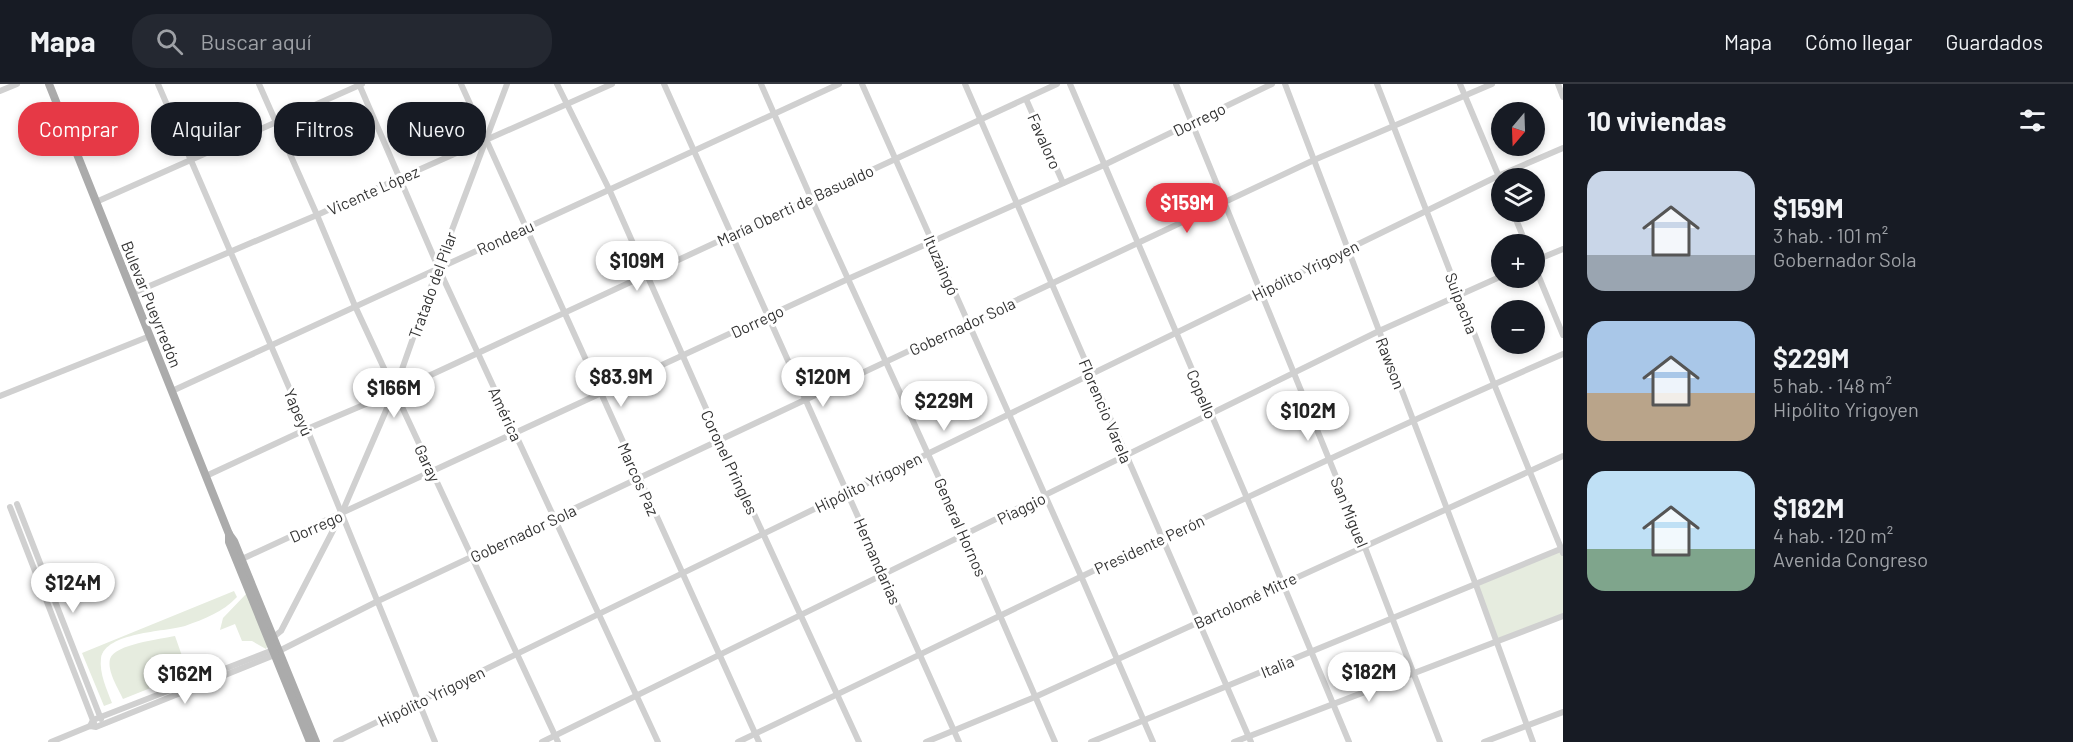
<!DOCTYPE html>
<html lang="es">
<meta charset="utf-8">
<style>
:root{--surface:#171b24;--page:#242831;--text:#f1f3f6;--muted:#9ea1a6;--line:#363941;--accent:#e63946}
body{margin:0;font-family:Barlow,sans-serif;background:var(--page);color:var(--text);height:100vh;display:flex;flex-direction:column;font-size:22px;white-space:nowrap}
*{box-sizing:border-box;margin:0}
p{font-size:20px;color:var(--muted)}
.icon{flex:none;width:33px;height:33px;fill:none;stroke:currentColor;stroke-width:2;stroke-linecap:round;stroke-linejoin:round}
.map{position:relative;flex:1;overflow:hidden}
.details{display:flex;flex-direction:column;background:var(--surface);width:510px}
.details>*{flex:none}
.top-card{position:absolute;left:18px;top:18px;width:570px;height:54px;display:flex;gap:12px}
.needle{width:39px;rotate:199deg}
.fabs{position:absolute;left:1491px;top:18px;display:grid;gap:12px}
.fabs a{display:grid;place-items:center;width:54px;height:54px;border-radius:50%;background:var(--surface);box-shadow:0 3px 9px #0003;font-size:30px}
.price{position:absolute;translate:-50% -51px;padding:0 14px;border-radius:21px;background:#fff;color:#222;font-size:20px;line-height:39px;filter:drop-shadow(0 2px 3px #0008)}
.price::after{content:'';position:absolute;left:50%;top:36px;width:18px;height:14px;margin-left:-9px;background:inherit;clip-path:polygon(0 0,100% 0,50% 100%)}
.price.current{background:var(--accent);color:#fff}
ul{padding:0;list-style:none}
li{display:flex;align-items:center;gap:18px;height:150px;padding:0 24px}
li span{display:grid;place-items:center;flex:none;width:168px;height:120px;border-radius:18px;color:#555}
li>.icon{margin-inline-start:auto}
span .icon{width:72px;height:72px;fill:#fffc;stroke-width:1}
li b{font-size:26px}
h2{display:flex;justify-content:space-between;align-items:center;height:72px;padding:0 24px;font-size:26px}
.chip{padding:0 21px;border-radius:24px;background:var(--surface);box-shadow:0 3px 9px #0003;font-size:21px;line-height:54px}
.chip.current{background:var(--accent);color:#fff}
header{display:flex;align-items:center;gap:36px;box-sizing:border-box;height:84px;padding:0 30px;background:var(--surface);border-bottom:2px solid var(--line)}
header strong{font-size:28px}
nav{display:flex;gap:33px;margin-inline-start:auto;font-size:21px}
.search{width:420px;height:54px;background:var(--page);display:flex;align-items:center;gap:15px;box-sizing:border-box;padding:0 21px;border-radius:24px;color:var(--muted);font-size:22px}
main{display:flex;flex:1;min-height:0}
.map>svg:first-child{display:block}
.green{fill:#e6ecdf}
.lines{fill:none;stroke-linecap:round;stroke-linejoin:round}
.minor{stroke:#d0d0d0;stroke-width:6}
.major{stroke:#ababab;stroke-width:8}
.labels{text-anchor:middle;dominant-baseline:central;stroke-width:6;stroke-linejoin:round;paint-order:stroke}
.street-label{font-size:16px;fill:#333;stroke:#fff}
</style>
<header>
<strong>Mapa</strong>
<div class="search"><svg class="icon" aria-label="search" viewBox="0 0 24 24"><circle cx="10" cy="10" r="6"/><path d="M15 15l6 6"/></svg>Buscar aquí</div>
<nav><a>Mapa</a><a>Cómo llegar</a><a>Guardados</a></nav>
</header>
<main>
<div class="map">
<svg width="1563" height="658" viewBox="0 0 1563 658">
<rect width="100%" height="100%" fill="#fff"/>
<g class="green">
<polygon points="1561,465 1563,469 1563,532 1496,558 1476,501"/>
<path d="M234 507 237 513C223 528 204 535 185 542 164 548 106 548 101 574 99 589 107 606 112 619L104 622 82 569Z"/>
<polygon points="247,509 268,561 266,565 252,557 242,557 235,540 220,546 223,534"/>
<path d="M175 552 188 589 123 615C118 604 107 587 110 575 115 560 161 555 175 552Z"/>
</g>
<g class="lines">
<g class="minor">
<polyline points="158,0 307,345 435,658"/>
<polyline points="259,0 317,131 355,222 558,658"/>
<polyline points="359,0 438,183 658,658"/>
<polyline points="461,0 759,658"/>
<polyline points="557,0 609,105 720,356 859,658"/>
<polyline points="664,0 959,658"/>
<polyline points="761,0 811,114 965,451 1055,658"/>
<polyline points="862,0 1081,492 1153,658"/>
<polyline points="965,0 1251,658"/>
<polyline points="1070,0 1247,414 1349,658"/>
<polyline points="1176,0 1364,461 1440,658"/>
<polyline points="1285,0 1476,501 1533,658"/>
<polyline points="1377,0 1494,300 1563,469"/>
<polyline points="1460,0 1502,100"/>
<polyline points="1558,0 1563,13"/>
<polyline points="0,7 17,0"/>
<polyline points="1026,15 1063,99"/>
<polyline points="96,118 362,0"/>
<polyline points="1513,128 1526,160"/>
<polyline points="1534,177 1563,165"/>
<polyline points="1534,181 1563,251"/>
<polyline points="133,209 317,131 612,0"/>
<polyline points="172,307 839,0"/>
<polyline points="0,312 150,252"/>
<polyline points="206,392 307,345 394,308 1057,0"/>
<polyline points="17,420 101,635"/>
<polyline points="10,423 94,639"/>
<polyline points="242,475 848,195 1104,81 1272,0"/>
<polyline points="271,555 281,547 341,431 394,308 438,183 507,0"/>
<polyline points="90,642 93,636 273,566 279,567 378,517 1314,76 1492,0"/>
<polyline points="51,658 90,642 96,643 277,570"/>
<polyline points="336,658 1498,92 1563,64"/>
<polyline points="542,658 1379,247 1502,192"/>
<path d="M738 658C1012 527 1284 391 1563 270"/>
<polyline points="926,658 1035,613 1563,372"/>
<polyline points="1091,658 1563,464"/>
<polyline points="1234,658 1563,532"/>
<polyline points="1484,658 1563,628"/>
</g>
<g class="major">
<polyline points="49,0 229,450 234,457 316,658"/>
<polyline points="229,450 229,458 310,658"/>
</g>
</g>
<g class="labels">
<g class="street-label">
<text transform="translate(1199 35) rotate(-26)">Dorrego</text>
<text transform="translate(1045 57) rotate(66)">Favaloro</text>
<text transform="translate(373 106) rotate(-24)">Vicente López</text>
<text transform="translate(795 121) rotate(-25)">María Oberti de Basualdo</text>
<text transform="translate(505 153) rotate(-25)">Rondeau</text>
<text transform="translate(942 181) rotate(66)">Ituzaingó</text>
<text transform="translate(1305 186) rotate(-26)">Hipólito Yrigoyen</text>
<text transform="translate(432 201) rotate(-70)">Tratado del Pilar</text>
<text transform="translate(1462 219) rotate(69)">Suipacha</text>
<text transform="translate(152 220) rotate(68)">Bulevar Pueyrredón</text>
<text transform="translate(757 237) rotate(-25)">Dorrego</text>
<text transform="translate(962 242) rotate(-25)">Gobernador Sola</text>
<text transform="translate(1391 279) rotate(69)">Rawson</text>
<text transform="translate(1202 310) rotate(67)">Copello</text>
<text transform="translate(1106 327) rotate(67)">Florencio Varela</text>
<text transform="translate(299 328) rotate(67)">Yapeyú</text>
<text transform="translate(506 330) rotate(65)">América</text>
<text transform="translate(730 378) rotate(65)">Coronel Pringles</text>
<text transform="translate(428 379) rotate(65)">Garay</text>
<text transform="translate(639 395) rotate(66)">Marcos Paz</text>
<text transform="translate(868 398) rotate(-26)">Hipólito Yrigoyen</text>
<text transform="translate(1021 424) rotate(-26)">Piaggio</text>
<text transform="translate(1350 428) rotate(68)">San Miguel</text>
<text transform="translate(316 442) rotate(-24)">Dorrego</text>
<text transform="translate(961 443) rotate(66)">General Hornos</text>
<text transform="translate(523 449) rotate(-25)">Gobernador Sola</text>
<text transform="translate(1149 460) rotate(-25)">Presidente Perón</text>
<text transform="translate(878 477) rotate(66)">Hernandarias</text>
<text transform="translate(1245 516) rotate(-25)">Bartolomé Mitre</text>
<text transform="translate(1277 582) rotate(-22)">Italia</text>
<text transform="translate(431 612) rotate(-26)">Hipólito Yrigoyen</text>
</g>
</g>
</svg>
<div class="fabs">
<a><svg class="needle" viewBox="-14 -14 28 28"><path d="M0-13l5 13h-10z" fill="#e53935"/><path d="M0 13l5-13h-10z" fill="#9ea1a6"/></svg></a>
<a><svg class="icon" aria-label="layers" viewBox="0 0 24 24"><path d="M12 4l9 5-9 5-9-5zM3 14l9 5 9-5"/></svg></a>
<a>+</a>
<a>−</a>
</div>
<b class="price current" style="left:1187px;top:150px">$159M</b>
<b class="price" style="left:637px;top:208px">$109M</b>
<b class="price" style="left:621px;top:324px">$83.9M</b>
<b class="price" style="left:823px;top:324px">$120M</b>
<b class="price" style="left:394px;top:335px">$166M</b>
<b class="price" style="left:944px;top:348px">$229M</b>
<b class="price" style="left:1308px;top:358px">$102M</b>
<b class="price" style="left:73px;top:530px">$124M</b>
<b class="price" style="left:1369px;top:619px">$182M</b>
<b class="price" style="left:185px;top:621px">$162M</b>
<div class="top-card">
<a class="chip current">Comprar</a>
<a class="chip">Alquilar</a>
<a class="chip">Filtros</a>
<a class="chip">Nuevo</a>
</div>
</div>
<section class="details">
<h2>10 viviendas<svg class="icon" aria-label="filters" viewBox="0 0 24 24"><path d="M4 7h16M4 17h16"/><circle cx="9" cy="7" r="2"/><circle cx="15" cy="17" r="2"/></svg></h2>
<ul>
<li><span style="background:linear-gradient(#c9d6e8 70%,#9aa5b1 0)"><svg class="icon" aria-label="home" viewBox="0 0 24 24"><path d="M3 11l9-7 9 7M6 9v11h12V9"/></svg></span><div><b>$159M</b><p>3 hab. · 101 m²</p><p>Gobernador Sola</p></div></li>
<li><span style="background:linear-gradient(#a9c7e8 60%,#b9a48a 0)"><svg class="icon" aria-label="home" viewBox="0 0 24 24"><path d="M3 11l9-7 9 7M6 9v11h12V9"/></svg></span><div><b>$229M</b><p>5 hab. · 148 m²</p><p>Hipólito Yrigoyen</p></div></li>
<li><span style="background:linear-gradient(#bfe0f5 65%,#7fa58c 0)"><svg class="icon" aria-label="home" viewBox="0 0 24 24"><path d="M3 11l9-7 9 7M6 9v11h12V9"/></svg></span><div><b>$182M</b><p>4 hab. · 120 m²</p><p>Avenida Congreso</p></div></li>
</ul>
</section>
</main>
